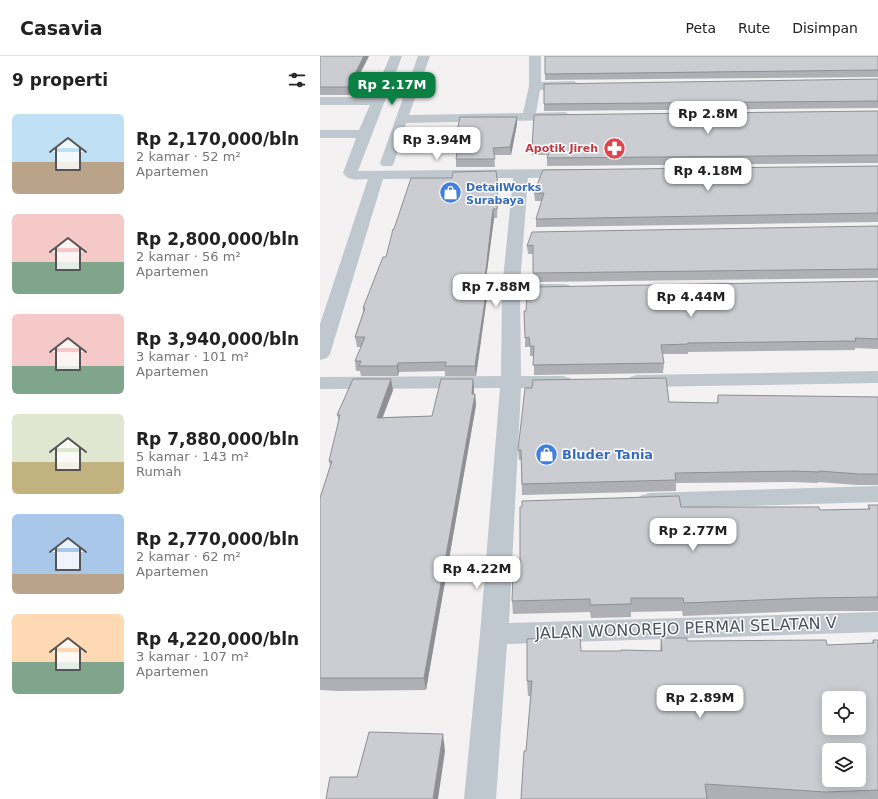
<!DOCTYPE html>
<html lang="id">
<meta charset="utf-8">
<style>
:root{--surface:#fff;--page:#f6f6f6;--text:#222;--muted:#767676;--line:#e0e0e0;--accent:#0b8043}
body{margin:0;font-family:"DejaVu Sans",sans-serif;background:var(--page);color:var(--text);height:100vh;display:flex;flex-direction:column;font-size:15px;white-space:nowrap}
*{box-sizing:border-box;margin:0}
p{font-size:13px;color:var(--muted)}
.icon{flex:none;width:22px;height:22px;fill:none;stroke:currentColor;stroke-width:2;stroke-linecap:round;stroke-linejoin:round}
.map{position:relative;flex:1;overflow:hidden}
.drawer{display:flex;flex-direction:column;background:var(--surface);width:320px}
.drawer>*{flex:none}
.tools{position:absolute;left:502px;top:635px;display:grid;gap:8px}
.tools a{display:grid;place-items:center;width:44px;height:44px;border-radius:6px;background:var(--surface);box-shadow:0 2px 10px #0003;font-size:20px}
.price{position:absolute;translate:-50% -34px;padding:0 9px;border-radius:8px;background:#fff;color:#222;font-size:13px;line-height:26px;filter:drop-shadow(0 1px 2px #0008)}
.price::after{content:'';position:absolute;left:50%;top:24px;width:12px;height:9px;margin-left:-6px;background:inherit;clip-path:polygon(0 0,100% 0,50% 100%)}
.price.selected{background:var(--accent);color:#fff}
ul{padding:0;list-style:none}
li{display:flex;align-items:center;gap:12px;height:100px;padding:0 12px}
li span{display:grid;place-items:center;flex:none;width:112px;height:80px;border-radius:6px;color:#555}
li>.icon{margin-inline-start:auto}
span .icon{width:48px;height:48px;fill:#fffc;stroke-width:1}
li b{font-size:17px}
h2{display:flex;justify-content:space-between;align-items:center;height:48px;padding:0 12px;font-size:17px}
header{display:flex;align-items:center;gap:24px;box-sizing:border-box;height:56px;padding:0 20px;background:var(--surface);border-bottom:1px solid var(--line)}
header strong{font-size:19px}
nav{display:flex;gap:22px;margin-inline-start:auto;font-size:14px}
main{display:flex;flex:1;min-height:0}
.map>svg:first-child{display:block}
.lines{fill:none;stroke-linecap:round;stroke-linejoin:round}
.street{fill:#bfc7cf;fill-rule:evenodd}
.wall{fill:#afb0b5}
.shaded-wall{fill:#8e9094}
.building{fill:#cbcdd3;stroke:#8e9094;fill-rule:evenodd}
.labels{text-anchor:middle;dominant-baseline:central;stroke-width:3;stroke-linejoin:round;paint-order:stroke}
.far-health-label{font-size:11px;font-weight:bold;fill:#be3a42;stroke:#fff;text-anchor:end}
.far-shop-label{font-size:11px;font-weight:bold;fill:#366cbe;stroke:#fff;text-anchor:start}
.shop-label{font-size:13px;font-weight:bold;fill:#366cbe;stroke:#fff;text-anchor:start}
.near-street-label{font-size:16px;fill:#49525e;stroke:#fff}
</style>
<header>
<strong>Casavia</strong>
<nav><a>Peta</a><a>Rute</a><a>Disimpan</a></nav>
</header>
<main>
<section class="drawer">
<h2>9 properti<svg class="icon" aria-label="filters" viewBox="0 0 24 24"><path d="M4 7h16M4 17h16"/><circle cx="9" cy="7" r="2"/><circle cx="15" cy="17" r="2"/></svg></h2>
<ul>
<li><span style="background:linear-gradient(#bfe0f5 60%,#b9a48a 0)"><svg class="icon" aria-label="home" viewBox="0 0 24 24"><path d="M3 11l9-7 9 7M6 9v11h12V9"/></svg></span><div><b>Rp 2,170,000/bln</b><p>2 kamar · 52 m²</p><p>Apartemen</p></div></li>
<li><span style="background:linear-gradient(#f6c9c9 60%,#7fa58c 0)"><svg class="icon" aria-label="home" viewBox="0 0 24 24"><path d="M3 11l9-7 9 7M6 9v11h12V9"/></svg></span><div><b>Rp 2,800,000/bln</b><p>2 kamar · 56 m²</p><p>Apartemen</p></div></li>
<li><span style="background:linear-gradient(#f6c9c9 65%,#7fa58c 0)"><svg class="icon" aria-label="home" viewBox="0 0 24 24"><path d="M3 11l9-7 9 7M6 9v11h12V9"/></svg></span><div><b>Rp 3,940,000/bln</b><p>3 kamar · 101 m²</p><p>Apartemen</p></div></li>
<li><span style="background:linear-gradient(#dfe7d0 60%,#c2b280 0)"><svg class="icon" aria-label="home" viewBox="0 0 24 24"><path d="M3 11l9-7 9 7M6 9v11h12V9"/></svg></span><div><b>Rp 7,880,000/bln</b><p>5 kamar · 143 m²</p><p>Rumah</p></div></li>
<li><span style="background:linear-gradient(#a9c7e8 75%,#b9a48a 0)"><svg class="icon" aria-label="home" viewBox="0 0 24 24"><path d="M3 11l9-7 9 7M6 9v11h12V9"/></svg></span><div><b>Rp 2,770,000/bln</b><p>2 kamar · 62 m²</p><p>Apartemen</p></div></li>
<li><span style="background:linear-gradient(#ffd9b3 60%,#7fa58c 0)"><svg class="icon" aria-label="home" viewBox="0 0 24 24"><path d="M3 11l9-7 9 7M6 9v11h12V9"/></svg></span><div><b>Rp 4,220,000/bln</b><p>3 kamar · 107 m²</p><p>Apartemen</p></div></li>
</ul>
</section>
<div class="map">
<svg width="558" height="743" viewBox="0 0 558 743">
<rect width="100%" height="100%" fill="#f3f1f1"/>
<g class="lines">
<g class="street">
<path d="M70 0H82L38 115 251 113 256 114 258 117 256 120 251 121 208 122 200 228H243L249 229 252 233 249 237 243 238 200 239 201 320H243L250 322 253 326 250 330 243 332H201L189 567 558 556V576L187 588 176 743H144L160 578 180 332 0 333V321L181 320 182 234 193 122 63 123 10 298 7 302 0 304V268L48 123C39 123 29 126 23 117L36 82H0V74H39L50 49H0V41H53Z"/>
<polygon points="98,0 110,0 89,59 203,57 209,30 209,0 221,0 221,26 254,25 260,29 254,33 220,34 216,57 245,56 252,60 245,64 86,67 74,107 72,110 62,110 60,107"/>
<polygon points="558,315 558,327 317,331 310,329 307,325 310,321 317,319"/>
<polygon points="558,430 558,446 329,453 320,450 317,445 320,440 329,437"/>
</g>
</g>
<g class="wall">
<polygon points="0,0 49,0 29,39 0,39"/>
<polygon points="558,0 558,21 225,24 225,18"/>
<polygon points="558,23 558,52 224,55 224,48"/>
<polygon points="558,55 558,107 227,110 227,102 228,99 212,99 212,91"/>
<polygon points="197,68 191,99 174,99 175,111 136,111 136,103 139,88 137,88 136,80"/>
<polygon points="558,110 558,166 216,171 216,163 222,145 215,145 214,137"/>
<polygon points="178,129 178,137 177,162 174,162 166,222 168,222 168,231 167,241 156,320 125,320 125,315 79,316 78,320 41,320 40,315 36,315 35,305 41,291 37,291 35,281 43,256 43,252 66,201 74,173"/>
<polygon points="558,170 558,222 214,226 213,198 208,198 207,190"/>
<polygon points="558,225 558,293 535,292 535,294 368,296 368,298 342,298 344,307 343,317 214,319 214,300 210,300 210,291 205,291 205,282"/>
<polygon points="153,323 154,334 154,338 155,338 156,349 106,634 19,635 0,634 0,442 10,410 9,405 19,365 17,359 73,334 63,361 112,360"/>
<polygon points="398,339 558,341 558,429 537,429 498,426 498,427 472,426 356,427 356,435 202,439 201,404 199,404 198,394 349,346 397,347"/>
<polygon points="548,449 558,449 558,555 487,555 363,560 362,555 311,556 311,561 271,562 270,556 193,558 192,545 200,518 361,451 500,454 548,453"/>
<polygon points="341,582 367,585 507,589 552,587 553,584 558,584 558,743 201,743 206,695 211,640 208,640 207,625 261,595 340,595"/>
</g>
<g class="shaded-wall">
<polygon points="44,0 49,0 29,39 28,31"/>
<polygon points="197,61 197,68 191,99 190,91"/>
<polygon points="173,153 174,162 165,231 165,222"/>
<polygon points="168,222 168,231 167,241 156,320 155,310"/>
<polygon points="78,307 79,316 78,320 77,310"/>
<polygon points="71,323 73,334 58,373 57,362"/>
<polygon points="153,323 154,334 153,349 152,338"/>
<polygon points="155,338 156,349 106,634 104,622"/>
<polygon points="123,678 125,695 118,743 113,743"/>
</g>
<g class="building">
<polygon points="0,0 44,0 28,31 0,31"/>
<polygon points="225,0 558,0 558,14 225,18"/>
<polygon points="558,23 558,45 224,48 224,28"/>
<polygon points="558,55 558,99 227,102 231,91 212,91 214,59"/>
<polygon points="140,61 197,61 190,91 173,92 175,103 136,103 140,80 136,80"/>
<polygon points="558,110 558,157 216,163 224,137 214,137 223,114"/>
<polygon points="176,115 178,129 177,153 173,153 165,222 168,222 167,232 155,310 125,310 126,306 78,307 77,310 39,310 41,305 35,305 45,281 35,281 45,252 43,252 63,201 66,201 73,173 74,173 91,122 132,122 133,116"/>
<polygon points="558,170 558,213 213,217 213,189 207,190 212,176"/>
<polygon points="558,225 558,283 535,282 536,285 368,287 368,288 341,289 344,307 213,309 214,290 210,290 209,281 205,282 204,255 206,255 207,238 214,238 214,231"/>
<polygon points="346,322 349,346 398,347 398,339 558,341 558,418 539,418 499,415 499,416 473,415 355,417 356,424 202,428 201,394 198,394 205,332 212,332 213,324"/>
<polygon points="33,323 71,323 57,362 112,360 121,323 153,323 152,338 155,338 104,622 0,622 0,442 12,405 9,405 20,359 17,359"/>
<polygon points="359,440 361,451 499,451 500,454 550,453 548,449 558,449 558,541 489,542 364,547 363,542 311,542 311,548 270,549 270,543 192,545 193,518 200,518 200,451 202,451 202,445"/>
<path d="M260 581 261 595H301V594L342 595 341 582H367V585L506 584 507 589 554 587 553 584H558V734L505 736 385 728 387 743H201L204 695H206L212 625H207V583ZM509 642H539V672H509ZM509 694H539V724H509Z"/>
<polygon points="49,676 123,678 113,743 6,743 10,721 37,721"/>
</g>
<defs>
<symbol id="pharmacy-disc" viewBox="-11 -11 22 22"><circle r="9.5" fill="#e0444e" stroke="#fff"/><path d="M-2-6h4v4h4v4h-4v4h-4v-4h-4v-4h4Z" fill="#fff"/></symbol>
<symbol id="shop-disc" viewBox="-11 -11 22 22"><circle r="9.5" fill="#3f7fe0" stroke="#fff"/><path d="M-5-2.5h2.3a2.7 3.5 0 0 1 5.4 0H5L5.5 6h-11ZM-1.5-2.5h3a1.5 2.3 0 0 0-3 0Z" fill="#fff"/></symbol>
</defs>
<g fill-rule="evenodd">
<use href="#pharmacy-disc" x="282" y="80" width="25" height="25"/>
<use href="#shop-disc" x="118" y="124" width="25" height="25"/>
<use href="#shop-disc" x="214" y="386" width="25" height="25"/>
</g>
<g class="labels">
<g class="far-health-label">
<text x="278" y="92">Apotik Jireh</text>
</g>
<g class="far-shop-label">
<text x="146" y="131">DetailWorks<tspan x="146" dy="13">Surabaya</tspan></text>
</g>
<g class="shop-label">
<text x="242" y="398">Bluder Tania</text>
</g>
<g class="near-street-label">
<text transform="translate(366 572) rotate(-2)">JALAN WONOREJO PERMAI SELATAN V</text>
</g>
</g>
</svg>
<div class="tools">
<a><svg class="icon" aria-label="locate" viewBox="0 0 24 24"><circle cx="12" cy="12" r="6"/><path d="M12 2v4M12 18v4M2 12h4M18 12h4"/></svg></a>
<a><svg class="icon" aria-label="layers" viewBox="0 0 24 24"><path d="M12 4l9 5-9 5-9-5zM3 14l9 5 9-5"/></svg></a>
</div>
<b class="price selected" style="left:72px;top:50px">Rp 2.17M</b>
<b class="price" style="left:388px;top:79px">Rp 2.8M</b>
<b class="price" style="left:117px;top:105px">Rp 3.94M</b>
<b class="price" style="left:388px;top:136px">Rp 4.18M</b>
<b class="price" style="left:176px;top:252px">Rp 7.88M</b>
<b class="price" style="left:371px;top:262px">Rp 4.44M</b>
<b class="price" style="left:373px;top:496px">Rp 2.77M</b>
<b class="price" style="left:157px;top:534px">Rp 4.22M</b>
<b class="price" style="left:380px;top:663px">Rp 2.89M</b>
</div>
</main>
